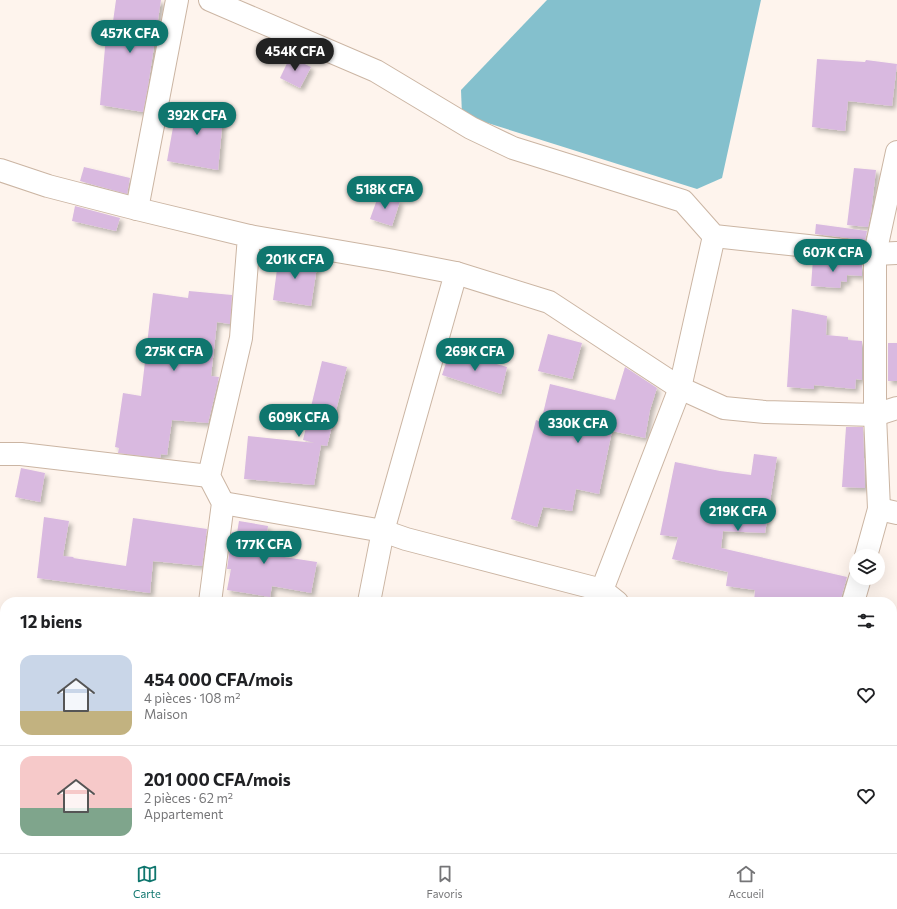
<!DOCTYPE html>
<html lang="fr">
<meta charset="utf-8">
<style>
:root{--surface:#fff;--page:#f2f2f2;--text:#202124;--muted:#757577;--line:#e0e0e0;--accent:#0f766e}
body{margin:0;font-family:Commissioner,sans-serif;background:var(--page);color:var(--text);height:100vh;display:flex;flex-direction:column;font-size:15px;white-space:nowrap}
*{box-sizing:border-box;margin:0}
p{font-size:13px;color:var(--muted)}
.icon{flex:none;width:22px;height:22px;fill:none;stroke:currentColor;stroke-width:2;stroke-linecap:round;stroke-linejoin:round}
.map{position:relative;flex:1;overflow:hidden}
.side{position:absolute;left:0px;top:597px;width:897px;height:256px;display:flex;flex-direction:column;background:var(--surface);border-radius:16px 16px 0 0;box-shadow:0 4px 16px #0002}
.side>*{flex:none}
.tools{position:absolute;left:849px;top:549px;display:grid;gap:8px}
.tools a{display:grid;place-items:center;width:36px;height:36px;border-radius:50%;background:var(--surface);box-shadow:0 4px 16px #0002;font-size:20px}
.price{position:absolute;translate:-50% -34px;padding:0 9px;border-radius:14px;background:var(--accent);color:#fff;font-size:13px;line-height:26px;filter:drop-shadow(0 1px 2px #0008)}
.price::after{content:'';position:absolute;left:50%;top:24px;width:12px;height:9px;margin-left:-6px;background:inherit;clip-path:polygon(0 0,100% 0,50% 100%)}
.price.selected{background:#222;color:#fff}
ul{padding:0;list-style:none}
li{display:flex;align-items:center;gap:12px;height:100px;padding:0 20px}
li+li{border-top:1px solid var(--line)}
li span{display:grid;place-items:center;flex:none;width:112px;height:80px;border-radius:12px;color:#555}
li>.icon{margin-inline-start:auto}
span .icon{width:48px;height:48px;fill:#fffc;stroke-width:1}
li b{font-size:17px}
h2{display:flex;justify-content:space-between;align-items:center;height:48px;padding:0 20px;font-size:17px}
.tab-bar{display:flex;justify-content:space-around;align-items:center;height:56px;border-top:1px solid var(--line);background:var(--surface);font-size:11px;color:var(--muted)}
.tab-bar a{display:grid;justify-items:center;gap:2px}
.tab-bar .selected{color:var(--accent)}
.map>svg:first-child{display:block}
.water{fill:#84c0cd}
.building{fill:#d9b9e0;filter:url(#shadow)}
.lines{fill:none;stroke-linecap:round;stroke-linejoin:round}
.street-casing{stroke:#cbb5a3;stroke-width:24}
.street{stroke:#fff;stroke-width:22}
</style>
<div class="map">
<svg width="897" height="853" viewBox="0 0 897 853">
<defs>
<filter id="shadow"><feDropShadow dx="3.5" dy="3.5" stdDeviation="2" flood-color="#0004"/></filter>
</defs>
<rect width="100%" height="100%" fill="#fef4ed"/>
<polygon class="water" points="547,0 761,0 722,178 697,189 462,115 461,90"/>
<g class="building">
<polygon points="116,0 161,0 148,86 143,112 100,105 106,36 111,36"/>
<polygon points="290,57 311,67 300,88 280,78"/>
<polygon points="817,59 865,62 866,60 897,64 892,106 848,101 845,131 812,127"/>
<polygon points="177,105 224,107 218,170 167,161"/>
<polygon points="84,167 130,178 127,194 80,181"/>
<polygon points="854,168 876,170 871,213 868,227 847,225"/>
<polygon points="379,194 400,201 392,226 370,219"/>
<polygon points="75,206 120,218 116,231 72,221"/>
<polygon points="816,224 867,231 865,240 815,234"/>
<polygon points="279,254 318,260 311,306 273,300"/>
<polygon points="813,259 862,265 862,276 847,275 847,282 841,281 840,288 811,286"/>
<polygon points="189,291 232,295 230,324 217,322 211,376 219,377 208,423 172,420 167,455 161,454 160,458 118,453 119,448 115,447 123,393 141,396 153,293 188,298"/>
<polygon points="792,309 827,316 826,335 848,337 848,340 862,341 862,380 856,379 855,389 814,385 814,389 787,387"/>
<polygon points="548,334 582,343 572,379 538,371"/>
<rect x="888" y="343" width="9" height="38"/>
<polygon points="450,351 507,367 501,394 442,375"/>
<polygon points="322,361 347,367 327,446 321,445 314,485 244,479 248,436 315,443 303,440"/>
<polygon points="625,367 657,388 650,410 645,438 612,431 599,494 576,489 572,511 543,507 537,527 511,519 536,420 541,422 550,384 615,400"/>
<polygon points="846,427 863,427 865,488 842,487"/>
<polygon points="754,454 777,457 765,533 723,531 721,548 847,577 841,598 841,602 754,602 755,590 726,586 728,572 672,559 678,537 660,535 675,462 720,471 751,475"/>
<polygon points="21,468 45,473 40,502 15,497"/>
<polygon points="44,517 69,521 63,556 74,557 73,558 126,566 133,518 207,529 202,566 153,561 150,593 37,578"/>
<polygon points="239,521 268,526 264,554 317,562 311,593 272,586 270,597 227,590 231,569 227,569 232,532 237,533"/>
</g>
<g class="lines">
<defs>
<g id="street">
<polyline points="210,0 376,71 471,128 513,148 683,201 714,236 808,246 875,254 897,253"/>
<polyline points="0,170 48,186 137,209 249,236 241,338 209,476 223,503 210,602"/>
<polyline points="137,209 177,0"/>
<polyline points="249,236 389,260 456,273 549,302 680,388 724,408 765,412 875,415 897,408"/>
<polyline points="0,454 21,454 209,476"/>
<polyline points="223,503 383,531 406,539 602,590 617,602"/>
<polyline points="879,509 897,513"/>
<polyline points="866,556 879,509 875,415 875,254 897,152"/>
<polyline points="602,590 680,388 714,236"/>
<polyline points="369,602 383,531 456,273"/>
<polyline points="853,602 860,578"/>
<polyline points="892,743 897,745"/>
<polyline points="0,755 5,756"/>
<polyline points="179,853 180,848"/>
<polyline points="313,853 314,848"/>
<polyline points="533,853 535,848"/>
<polyline points="760,853 762,848"/>
</g>
</defs>
<use href="#street" class="street-casing"/>
<use href="#street" class="street"/>
</g>
</svg>
<div class="tools">
<a><svg class="icon" aria-label="layers" viewBox="0 0 24 24"><path d="M12 4l9 5-9 5-9-5zM3 14l9 5 9-5"/></svg></a>
</div>
<b class="price" style="left:130px;top:54px">457K CFA</b>
<b class="price selected" style="left:295px;top:72px">454K CFA</b>
<b class="price" style="left:197px;top:136px">392K CFA</b>
<b class="price" style="left:385px;top:210px">518K CFA</b>
<b class="price" style="left:833px;top:273px">607K CFA</b>
<b class="price" style="left:295px;top:280px">201K CFA</b>
<b class="price" style="left:174px;top:372px">275K CFA</b>
<b class="price" style="left:475px;top:372px">269K CFA</b>
<b class="price" style="left:299px;top:438px">609K CFA</b>
<b class="price" style="left:578px;top:444px">330K CFA</b>
<b class="price" style="left:738px;top:532px">219K CFA</b>
<b class="price" style="left:264px;top:565px">177K CFA</b>
<section class="side">
<h2>12 biens<svg class="icon" aria-label="filters" viewBox="0 0 24 24"><path d="M4 7h16M4 17h16"/><circle cx="9" cy="7" r="2"/><circle cx="15" cy="17" r="2"/></svg></h2>
<ul>
<li><span style="background:linear-gradient(#c9d6e8 70%,#c2b280 0)"><svg class="icon" aria-label="home" viewBox="0 0 24 24"><path d="M3 11l9-7 9 7M6 9v11h12V9"/></svg></span><div><b>454 000 CFA/mois</b><p>4 pièces · 108 m²</p><p>Maison</p></div><svg class="icon" aria-label="heart" viewBox="0 0 24 24"><path d="M12 20l-8-8c-3-5 5-10 8-4 3-6 11-1 8 4z"/></svg></li>
<li><span style="background:linear-gradient(#f6c9c9 65%,#7fa58c 0)"><svg class="icon" aria-label="home" viewBox="0 0 24 24"><path d="M3 11l9-7 9 7M6 9v11h12V9"/></svg></span><div><b>201 000 CFA/mois</b><p>2 pièces · 62 m²</p><p>Appartement</p></div><svg class="icon" aria-label="heart" viewBox="0 0 24 24"><path d="M12 20l-8-8c-3-5 5-10 8-4 3-6 11-1 8 4z"/></svg></li>
</ul>
</section>
</div>
<nav class="tab-bar">
<a class="selected"><svg class="icon" aria-label="map" viewBox="0 0 24 24"><path d="M3 6l6-2 6 2 6-2v14l-6 2-6-2-6 2zM9 4v14M15 6v14"/></svg>Carte</a>
<a><svg class="icon" aria-label="saved" viewBox="0 0 24 24"><path d="M7 4h10v16l-5-4-5 4z"/></svg>Favoris</a>
<a><svg class="icon" aria-label="home" viewBox="0 0 24 24"><path d="M3 11l9-7 9 7M6 9v11h12V9"/></svg>Accueil</a>
</nav>
